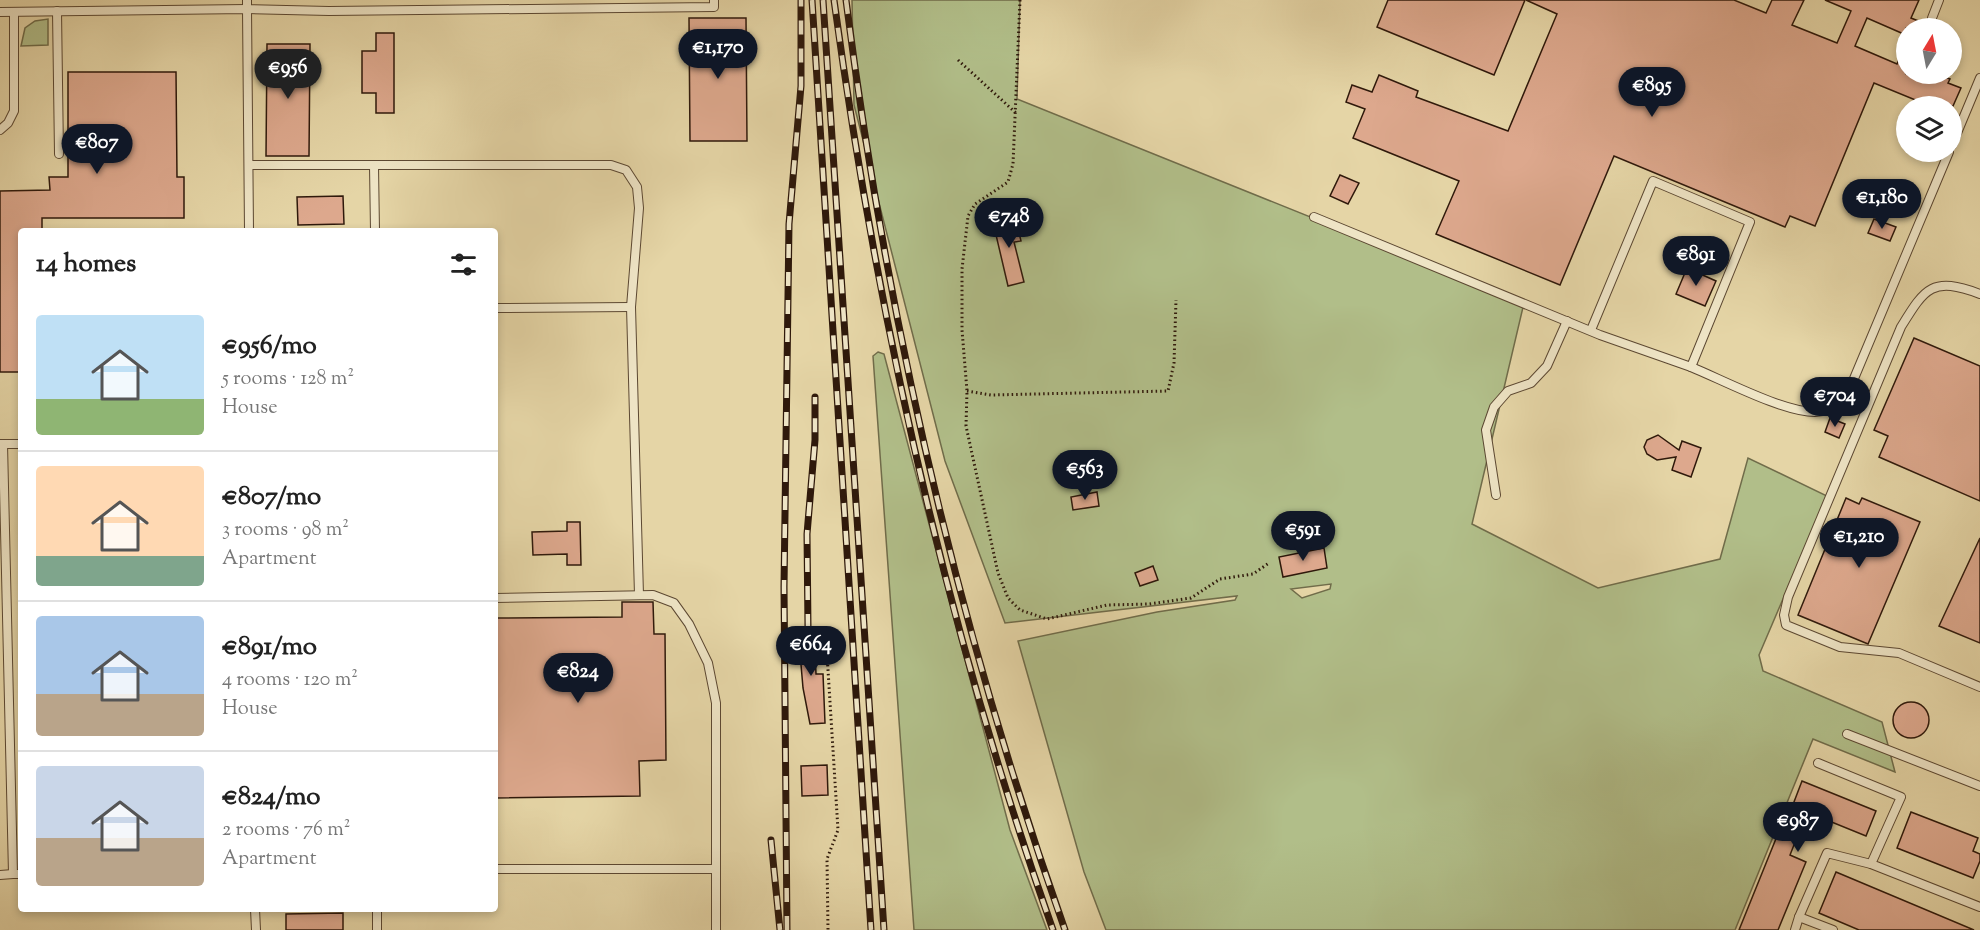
<!DOCTYPE html>
<meta charset="utf-8">
<style>
:root{--surface:#fff;--page:#f2f2f2;--text:#222;--muted:#767676;--line:#e0e0e0;--accent:#111827}
body{margin:0;font-family:"Sorts Mill Goudy",serif;background:var(--page);color:var(--text);height:100vh;display:flex;flex-direction:column;font-size:22px;white-space:nowrap}
*{box-sizing:border-box;margin:0}
p{font-size:20px;color:var(--muted)}
.icon{flex:none;width:33px;height:33px;fill:none;stroke:currentColor;stroke-width:2;stroke-linecap:round;stroke-linejoin:round}
.map{position:relative;flex:1;overflow:hidden}
.details{position:absolute;left:18px;top:228px;width:480px;height:684px;display:flex;flex-direction:column;background:var(--surface);border-radius:6px;box-shadow:0 3px 9px #0003}
.details>*{flex:none}
.needle{width:39px;rotate:10deg}
.buttons{position:absolute;left:1896px;top:18px;display:grid;gap:12px}
.buttons a{display:grid;place-items:center;width:66px;height:66px;border-radius:50%;background:var(--surface);box-shadow:0 3px 9px #0003;font-size:30px}
.price{position:absolute;translate:-50% -51px;padding:0 14px;border-radius:21px;background:var(--accent);color:#fff;font-size:20px;line-height:39px;filter:drop-shadow(0 2px 3px #0008)}
.price::after{content:'';position:absolute;left:50%;top:36px;width:18px;height:14px;margin-left:-9px;background:inherit;clip-path:polygon(0 0,100% 0,50% 100%)}
.price.active{background:#222;color:#fff}
ul{padding:0;list-style:none}
li{display:flex;align-items:center;gap:18px;height:150px;padding:0 18px}
li+li{border-top:2px solid var(--line)}
li span{display:grid;place-items:center;flex:none;width:168px;height:120px;border-radius:6px;color:#555}
li>.icon{margin-inline-start:auto}
span .icon{width:72px;height:72px;fill:#fffc;stroke-width:1}
li b{font-size:26px}
h2{display:flex;justify-content:space-between;align-items:center;height:72px;padding:0 18px;font-size:26px}
.map>svg:first-child{display:block}
.green{fill:#b1be89;stroke:#706c4a;stroke-width:1.5;fill-rule:evenodd}
.building{fill:#dda88d;stroke:#2f190b;stroke-width:1.5}
.lines{fill:none;stroke-linecap:round;stroke-linejoin:round}
.service-casing{stroke:#5c4832;stroke-width:10}
.path{stroke:#2f190b;stroke-width:3;stroke-dasharray:1.5 3;stroke-linecap:butt}
.service{stroke:#eee4c5;stroke-width:8}
.rail-casing{stroke:#2f190b;stroke-width:7}
.rail{stroke:#eee4c5;stroke-width:4.5;stroke-dasharray:14;stroke-linecap:butt}
</style>
<div class="map">
<svg width="1980" height="930" viewBox="0 0 1980 930">
<rect width="100%" height="100%" fill="#e5d5a6"/>
<filter id="stains"><feTurbulence type="fractalNoise" baseFrequency=".00333" numOctaves="4"/><feColorMatrix values="0 0 0 0 .2 0 0 0 0 .09 0 0 0 0 .02 0 0 0 .5 -.17"/></filter>
<radialGradient id="worn" r=".72"><stop offset=".6" stop-color="#630" stop-opacity="0"/><stop offset="1" stop-color="#630" stop-opacity=".3"/></radialGradient>
<g class="green">
<path d="M852 0H1020L1017 99 1524 303 1472 524 1598 588 1720 559 1748 458 1827 496 1759 655 1763 671 1882 722 1895 772 1813 739 1735 930H1106L1084 872 1018 641 1157 612 1235 600 1237 596 1005 623 945 461 854 105ZM1331 584 1330 589 1302 598 1291 589Z"/>
<polygon points="48,19 48,45 21,46 25,28 35,21"/>
<polygon points="878,352 884,354 1010,830 1047,930 914,930 873,356"/>
</g>
<g class="building">
<polygon points="1388,0 1525,0 1494,75 1377,27"/>
<polygon points="1526,0 1734,0 1766,13 1772,0 1804,0 1792,25 1837,43 1851,11 1825,0 1919,0 1911,18 1936,28 1906,28 1906,35 1867,18 1855,46 1897,64 1906,43 1906,74 1936,74 1950,79 1948,83 1961,88 1953,106 1930,106 1874,83 1815,226 1790,216 1785,227 1614,156 1560,285 1436,234 1459,181 1353,138 1365,109 1346,102 1352,85 1372,92 1379,75 1418,91 1416,97 1508,131 1557,14"/>
<polygon points="689,18 746,18 747,141 690,141"/>
<polygon points="376,33 394,33 394,113 376,113 376,93 362,93 362,51 376,51"/>
<polygon points="267,44 310,44 309,156 266,156"/>
<polygon points="68,72 176,72 177,177 184,177 184,218 42,218 42,231 21,231 21,372 0,372 0,191 50,190 49,177 68,177"/>
<polygon points="1340,175 1359,183 1348,204 1330,196"/>
<polygon points="343,196 344,224 298,225 297,197"/>
<polygon points="1015,217 1021,241 1014,242 1024,282 1008,286 993,222"/>
<polygon points="1874,219 1896,227 1890,241 1868,233"/>
<polygon points="1687,268 1716,281 1705,306 1676,294"/>
<polygon points="1914,338 1980,366 1980,501 1879,457 1888,436 1874,430"/>
<polygon points="1830,418 1845,424 1839,438 1825,432"/>
<polygon points="1658,435 1679,450 1682,441 1701,448 1691,477 1672,470 1676,457 1657,460 1647,454 1644,447 1647,440"/>
<polygon points="1097,492 1099,506 1073,510 1071,497"/>
<polygon points="1846,498 1859,504 1862,498 1920,522 1868,644 1798,615"/>
<polygon points="567,522 580,522 581,565 567,565 567,554 533,555 532,532 567,531"/>
<polygon points="1980,538 1980,643 1939,626"/>
<polygon points="1324,548 1327,568 1283,577 1279,557"/>
<polygon points="1153,566 1158,580 1140,586 1135,573"/>
<polygon points="622,602 653,602 654,634 665,634 666,760 639,761 640,796 495,798 495,618 622,617"/>
<polygon points="814,628 816,674 823,674 825,723 810,724 803,688 798,629"/>
<circle cx="1911" cy="720" r="18"/>
<polygon points="827,765 828,795 802,796 801,766"/>
<polygon points="1802,781 1876,811 1866,836 1807,812 1790,855 1806,862 1778,930 1739,930 1786,814 1789,815"/>
<polygon points="1911,812 1978,838 1973,851 1980,854 1980,861 1973,878 1897,848"/>
<polygon points="1836,872 1974,930 1859,930 1819,913"/>
<polygon points="343,913 343,930 286,930 286,914"/>
</g>
<g class="lines">
<defs>
<g id="service">
<polyline points="247,0 247,9 329,11 714,7 714,0"/>
<polyline points="57,11 59,154"/>
<polyline points="0,12 247,9 249,231"/>
<polyline points="1932,18 1939,0"/>
<polyline points="0,130 8,123 14,111 14,12"/>
<polyline points="1952,145 1980,78"/>
<polyline points="249,165 611,165 626,170 637,187 639,208 631,307 639,595"/>
<polyline points="374,166 375,231"/>
<polyline points="1314,217 1600,335 1691,367"/>
<path d="M1980 294C1932 276 1925 288 1901 327L1788 597 1784 615 1786 625 1840 647 1899 653 1980 687"/>
<polyline points="495,308 631,307"/>
<path d="M1591 330 1653 181 1750 222 1691 367C1723 380 1783 412 1815 412 1826 412 1836 406 1845 400L1949 152"/>
<polyline points="0,444 21,444"/>
<polyline points="3,444 13,874 21,874"/>
<polyline points="1496,495 1486,430 1494,407 1508,391 1531,383 1547,366 1567,321"/>
<polyline points="495,598 653,595 674,603 689,624 708,663 716,703 716,930"/>
<polyline points="1847,734 1980,786"/>
<polyline points="1818,763 1901,797 1871,864 1980,907"/>
<polyline points="495,869 715,869"/>
<polyline points="0,875 13,874"/>
<polyline points="255,909 256,930"/>
<polyline points="377,909 377,930"/>
<polyline points="1795,930 1799,917"/>
<polyline points="1833,930 1799,917 1827,853 1871,864"/>
</g>
</defs>
<use href="#service" class="service-casing"/>
<g class="path">
<polyline points="1020,0 1013,164 1008,182 975,204 968,216 962,269 962,330 967,391 966,426 998,573 1008,598 1020,610 1047,619 1107,605 1149,604 1191,598 1220,579 1253,574 1269,563"/>
<polyline points="958,60 1016,113"/>
<polyline points="967,391 991,395 1168,391 1174,363 1176,300"/>
<polyline points="826,638 838,830 827,859 828,930"/>
</g>
<use href="#service" class="service"/>
<defs>
<g id="rail">
<polyline points="812,0 871,930"/>
<polyline points="823,0 884,930"/>
<path d="M834 0C877 316 946 629 1053 930"/>
<path d="M846 0C886 316 958 629 1065 930"/>
<polyline points="808,628 807,534 815,440 815,397"/>
<polyline points="771,840 780,930"/>
<polyline points="787,930 784,587 789,224 801,86 801,0"/>
</g>
</defs>
<use href="#rail" class="rail-casing"/>
<use href="#rail" class="rail"/>
</g>
<rect width="100%" height="100%" filter="url(#stains)"/>
<rect width="100%" height="100%" fill="url(#worn)"/>
</svg>
<div class="buttons">
<a><svg class="needle" viewBox="-14 -14 28 28"><path d="M0-13l5 13h-10z" fill="#e53935"/><path d="M0 13l5-13h-10z" fill="#767676"/></svg></a>
<a><svg class="icon" aria-label="layers" viewBox="0 0 24 24"><path d="M12 4l9 5-9 5-9-5zM3 14l9 5 9-5"/></svg></a>
</div>
<b class="price" style="left:718px;top:80px">€1,170</b>
<b class="price active" style="left:288px;top:100px">€956</b>
<b class="price" style="left:1652px;top:118px">€895</b>
<b class="price" style="left:97px;top:175px">€807</b>
<b class="price" style="left:1882px;top:230px">€1,180</b>
<b class="price" style="left:1009px;top:249px">€748</b>
<b class="price" style="left:1696px;top:287px">€891</b>
<b class="price" style="left:1835px;top:428px">€704</b>
<b class="price" style="left:1085px;top:501px">€563</b>
<b class="price" style="left:1303px;top:562px">€591</b>
<b class="price" style="left:1859px;top:569px">€1,210</b>
<b class="price" style="left:811px;top:677px">€664</b>
<b class="price" style="left:578px;top:704px">€824</b>
<b class="price" style="left:1798px;top:853px">€987</b>
<section class="details">
<h2>14 homes<svg class="icon" aria-label="filters" viewBox="0 0 24 24"><path d="M4 7h16M4 17h16"/><circle cx="9" cy="7" r="2"/><circle cx="15" cy="17" r="2"/></svg></h2>
<ul>
<li><span style="background:linear-gradient(#bfe0f5 70%,#8fb573 0)"><svg class="icon" aria-label="home" viewBox="0 0 24 24"><path d="M3 11l9-7 9 7M6 9v11h12V9"/></svg></span><div><b>€956/mo</b><p>5 rooms · 128 m²</p><p>House</p></div></li>
<li><span style="background:linear-gradient(#ffd9b3 75%,#7fa58c 0)"><svg class="icon" aria-label="home" viewBox="0 0 24 24"><path d="M3 11l9-7 9 7M6 9v11h12V9"/></svg></span><div><b>€807/mo</b><p>3 rooms · 98 m²</p><p>Apartment</p></div></li>
<li><span style="background:linear-gradient(#a9c7e8 65%,#b9a48a 0)"><svg class="icon" aria-label="home" viewBox="0 0 24 24"><path d="M3 11l9-7 9 7M6 9v11h12V9"/></svg></span><div><b>€891/mo</b><p>4 rooms · 120 m²</p><p>House</p></div></li>
<li><span style="background:linear-gradient(#c9d6e8 60%,#b9a48a 0)"><svg class="icon" aria-label="home" viewBox="0 0 24 24"><path d="M3 11l9-7 9 7M6 9v11h12V9"/></svg></span><div><b>€824/mo</b><p>2 rooms · 76 m²</p><p>Apartment</p></div></li>
</ul>
</section>
</div>
